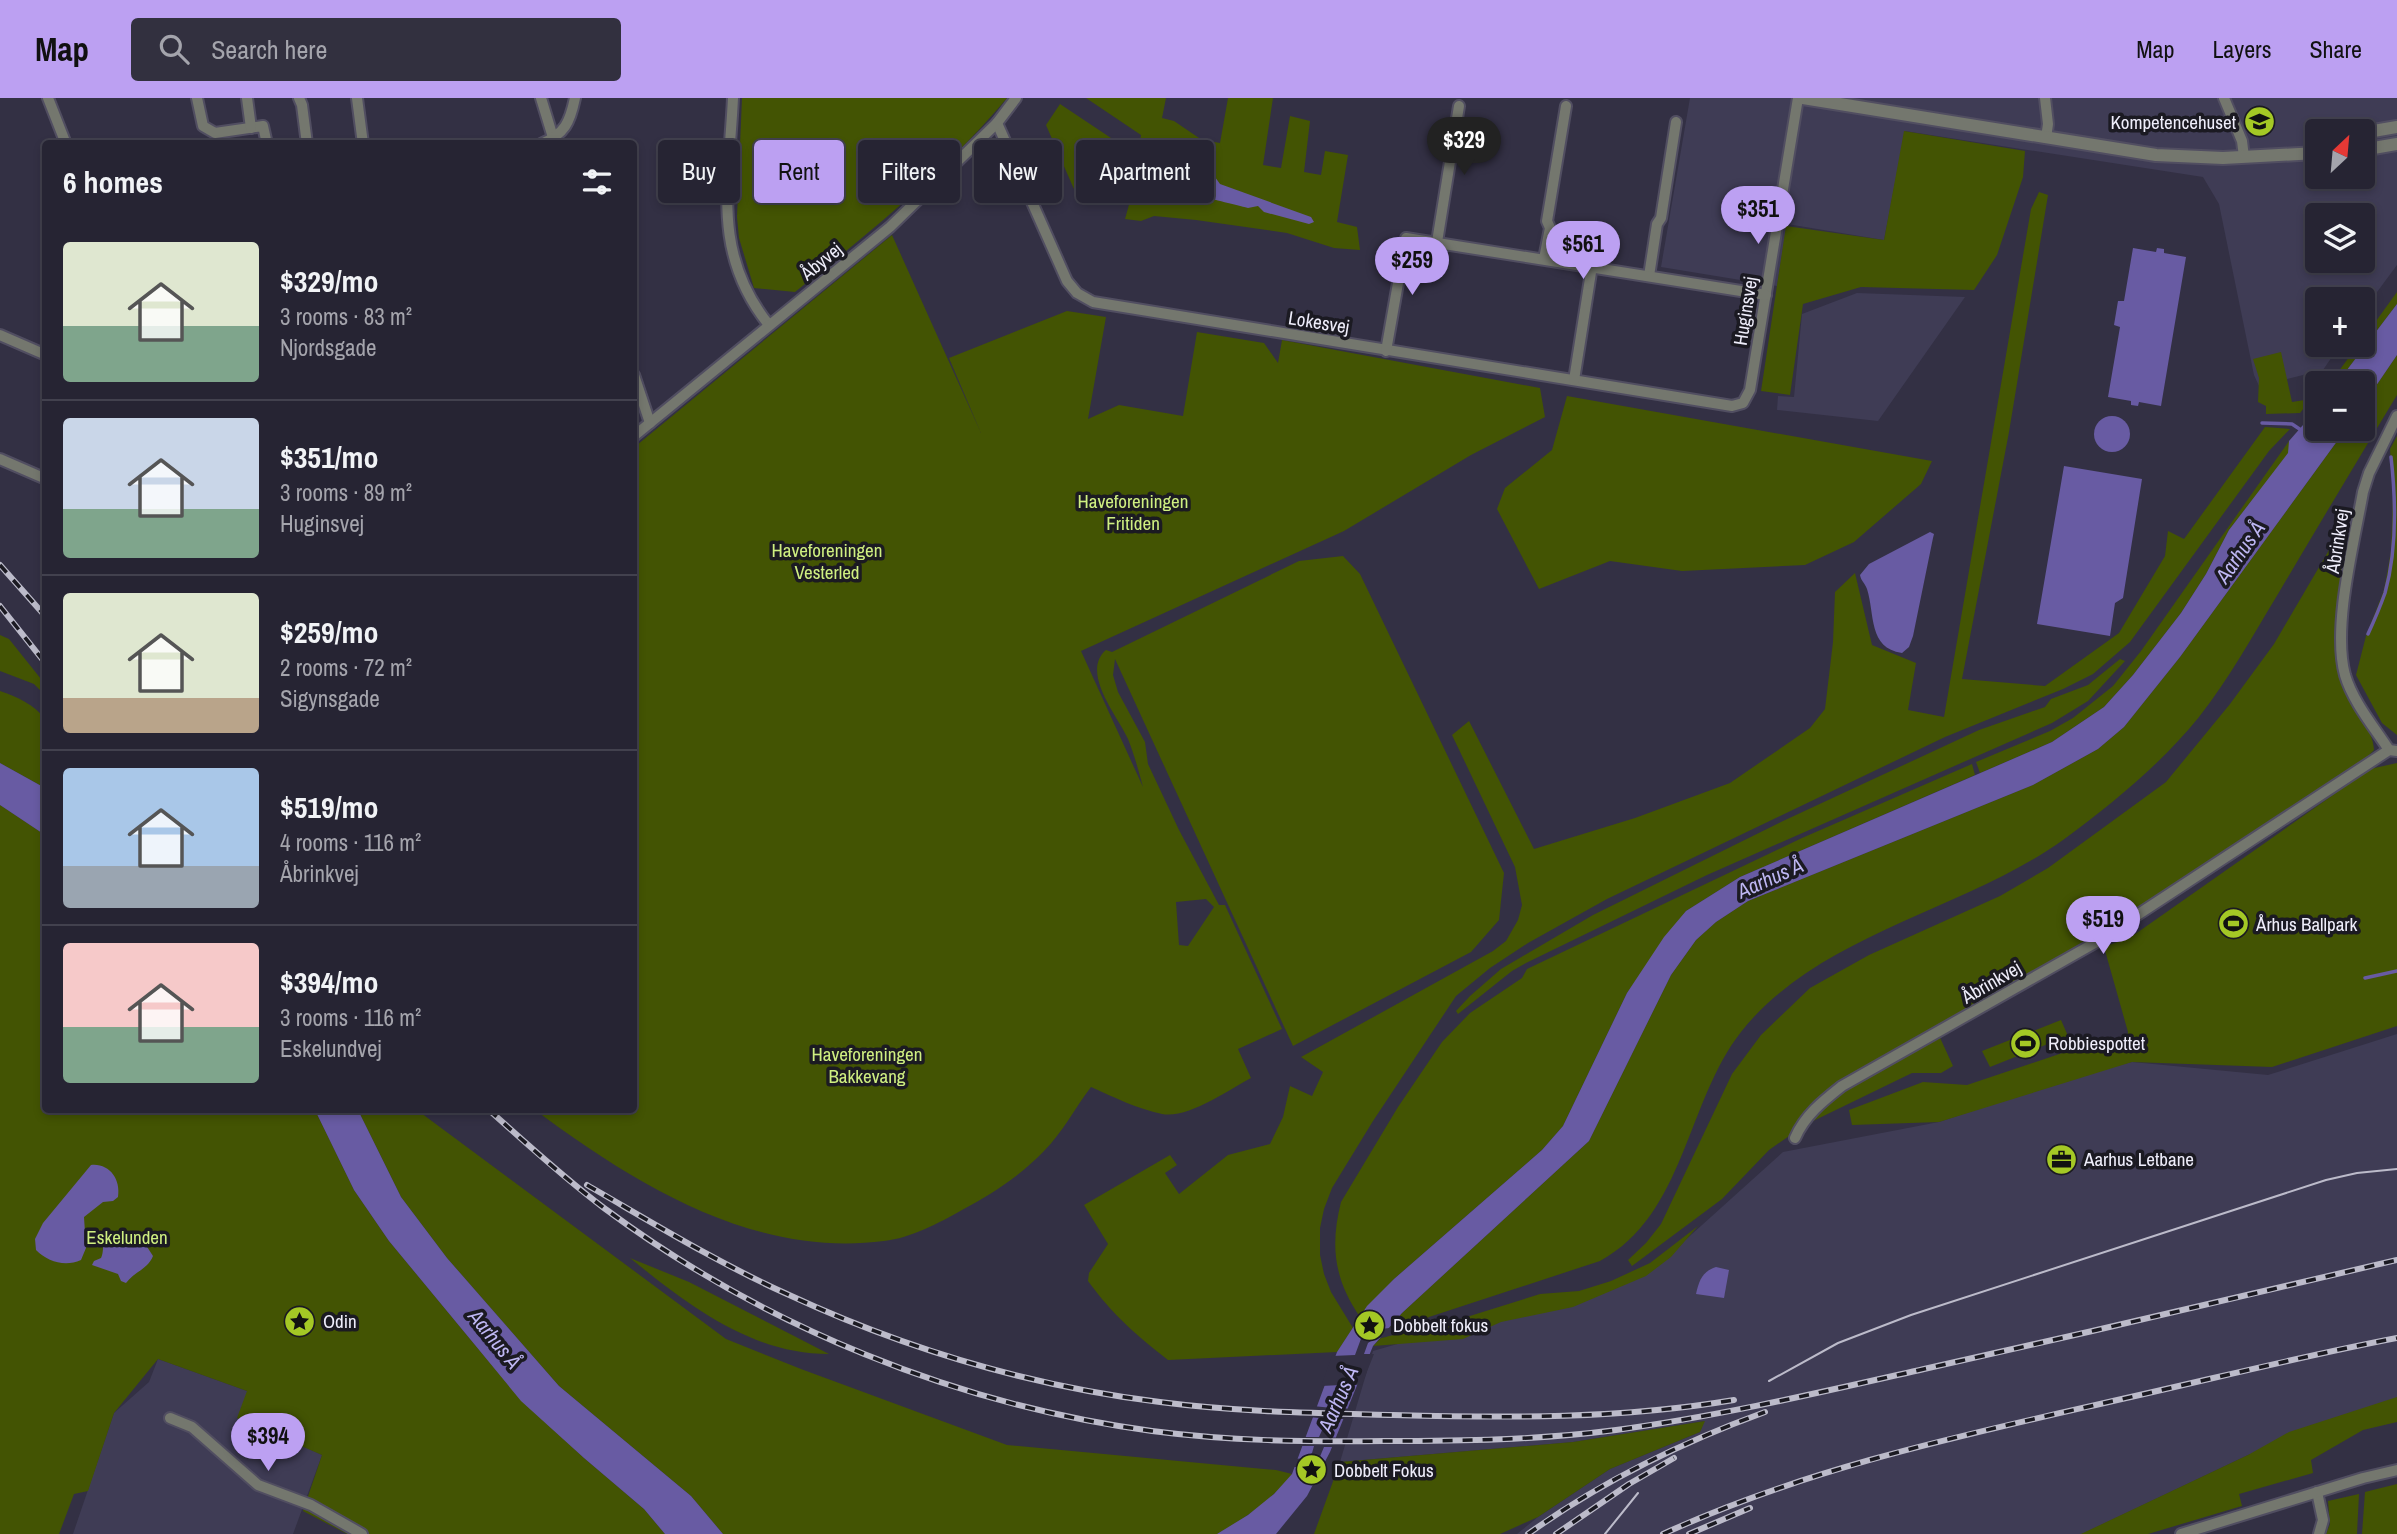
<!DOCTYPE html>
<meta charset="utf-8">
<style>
:root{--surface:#262433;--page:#32303f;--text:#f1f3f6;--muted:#a4a4ac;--line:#42414e;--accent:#bca0f2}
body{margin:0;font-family:"Archivo Narrow",sans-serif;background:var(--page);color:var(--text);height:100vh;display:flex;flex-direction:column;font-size:26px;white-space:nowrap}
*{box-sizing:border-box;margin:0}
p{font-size:23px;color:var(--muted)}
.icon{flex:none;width:38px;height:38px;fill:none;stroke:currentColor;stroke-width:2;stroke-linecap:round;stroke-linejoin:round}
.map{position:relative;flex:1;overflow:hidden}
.drawer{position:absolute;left:42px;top:42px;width:595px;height:973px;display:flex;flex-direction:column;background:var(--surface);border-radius:7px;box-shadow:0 4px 10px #0003,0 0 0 2px var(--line)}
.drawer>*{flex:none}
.hud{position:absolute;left:658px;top:42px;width:665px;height:63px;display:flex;gap:14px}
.needle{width:46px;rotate:26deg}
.tools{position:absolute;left:2305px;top:21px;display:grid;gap:14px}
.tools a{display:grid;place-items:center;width:70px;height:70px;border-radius:7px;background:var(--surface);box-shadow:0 4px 10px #0003,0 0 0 2px var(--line);font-size:35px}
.price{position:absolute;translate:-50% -60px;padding:0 16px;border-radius:24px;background:var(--accent);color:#111;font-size:23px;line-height:46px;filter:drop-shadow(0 2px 4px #0008)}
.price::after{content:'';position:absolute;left:50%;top:42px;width:21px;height:16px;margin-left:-10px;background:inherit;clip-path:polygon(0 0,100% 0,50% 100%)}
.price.on{background:#222;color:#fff}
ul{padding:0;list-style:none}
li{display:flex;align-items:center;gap:21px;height:175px;padding:0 21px}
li+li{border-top:2px solid var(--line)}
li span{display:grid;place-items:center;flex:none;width:196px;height:140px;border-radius:7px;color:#555}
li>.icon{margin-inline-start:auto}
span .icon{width:84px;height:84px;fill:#fffc;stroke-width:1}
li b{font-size:30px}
h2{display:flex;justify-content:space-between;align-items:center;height:84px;padding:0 21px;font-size:30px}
.tag{padding:0 24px;border-radius:7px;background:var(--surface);box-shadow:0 4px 10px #0003,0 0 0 2px var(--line);font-size:24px;line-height:63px}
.tag.on{background:var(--accent);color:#111}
header{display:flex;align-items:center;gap:42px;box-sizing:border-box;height:98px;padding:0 35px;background:var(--accent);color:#111}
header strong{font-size:33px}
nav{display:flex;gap:38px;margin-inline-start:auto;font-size:24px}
.search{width:490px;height:63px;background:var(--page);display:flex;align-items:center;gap:18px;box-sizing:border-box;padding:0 24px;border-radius:7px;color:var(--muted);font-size:26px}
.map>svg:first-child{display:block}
.built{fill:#3f3c55;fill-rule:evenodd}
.green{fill:#435403;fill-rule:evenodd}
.water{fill:#685ba3}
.pier{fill:#333044}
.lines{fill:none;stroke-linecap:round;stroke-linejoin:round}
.stream{stroke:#685ba3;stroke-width:3.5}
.minor-casing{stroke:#514e61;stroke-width:14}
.tertiary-casing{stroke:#514e61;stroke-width:16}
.minor{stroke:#74776e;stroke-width:10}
.tertiary{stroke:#74776e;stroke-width:12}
.tram{stroke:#bcbbca;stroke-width:2}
.rail-casing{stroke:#bcbbca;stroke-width:6}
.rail{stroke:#1b1a22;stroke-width:3.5;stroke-dasharray:10;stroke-linecap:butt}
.labels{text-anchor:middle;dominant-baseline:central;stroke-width:7;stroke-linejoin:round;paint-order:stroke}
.poi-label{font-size:19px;fill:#efeefb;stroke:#1b1a22;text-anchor:start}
.street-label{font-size:19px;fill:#efeefb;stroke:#1b1a22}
.park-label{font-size:19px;fill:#cfef81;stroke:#1b1a22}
.water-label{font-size:21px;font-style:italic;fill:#beb7f3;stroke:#1b1a22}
</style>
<header>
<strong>Map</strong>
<div class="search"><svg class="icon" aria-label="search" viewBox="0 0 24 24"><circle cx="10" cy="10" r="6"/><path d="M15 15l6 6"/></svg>Search here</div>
<nav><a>Map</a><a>Layers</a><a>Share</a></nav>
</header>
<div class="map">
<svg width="2397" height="1436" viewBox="0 0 2397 1436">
<rect width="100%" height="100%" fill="#333044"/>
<g class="built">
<path d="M1690 0H2397V167L2363 213 2362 201H2317V247H2340L2323 272 2259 288 2254 277 2219 106 2203 79 1905 33 1884 142 1787 126 1777 188 1661 169ZM2317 33H2362V79H2317ZM2317 117H2362V163H2317Z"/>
<polygon points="1857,195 1965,199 1878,323 1777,312 1778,298 1794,299 1802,216"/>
<polygon points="2397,936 2397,1305 2248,1357 2082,1436 1517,1436 1538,1419 1610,1371 1700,1334 1704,1323 1573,1344 1340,1364 1373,1253 1651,1173 1783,1054 1939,1024 2081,977 2132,964 2268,977"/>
<polygon points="158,1261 247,1293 251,1324 322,1357 293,1436 73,1436 114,1315 149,1284"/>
</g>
<g class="green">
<path d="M742 0H1007C945 74 870 134 795 194L754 190 739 140 737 119Z"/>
<polygon points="1086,0 1166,0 1162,20 1174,23 1202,42 1220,45 1228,0 1273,0 1263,67 1281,70 1290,18 1310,23 1304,74 1321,77 1325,53 1348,57 1337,124 1357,129 1360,152 1334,150 1287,135 1196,122 1154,118 1141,123 1125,121 1132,96 1141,37"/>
<polygon points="1060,6 1120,46 1114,83 1077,98 1046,27"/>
<polygon points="1904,33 2025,53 2023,79 1997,157 1974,192 1861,189 1803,206 1790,297 1761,293 1786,128 1884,142"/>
<path d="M2039 94 2048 97 2009 334 1962 581 2045 588 2119 535 2165 458 2168 433 2184 441 2265 329 2290 331 2269 353 2130 544 2093 576 2063 591 1945 639 1607 801 1528 845 1490 870 1456 898 1373 1023 1332 1090 1324 1111 1320 1130V1157L1324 1176 1331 1194 1353 1230 1337 1254 1168 1262C1136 1237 1112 1216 1088 1183L1089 1175 1108 1146 1084 1107 1170 1057 1177 1067 1165 1075 1179 1096 1228 1057 1270 1046 1283 1019 1290 988 1312 998 1323 974 1301 959 1493 853 1506 843 1518 822 1522 807 1515 769 1452 637 1469 623 1534 751 1635 720 1730 685 1810 630 1825 611 1833 544 1835 494 1855 475 1872 547 1916 565 1908 612 1944 619 2031 111Z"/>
<path d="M892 137 981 335 949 260 1067 213 1106 219 1088 321 1119 307 1183 318 1197 234 1264 245 1278 265 1282 242 1540 290 1545 319 1471 357 1344 433 1081 553 1143 689C1139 674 1134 656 1128 641 1118 619 1080 574 1106 552L1112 554 1299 463 1343 458 1360 476 1504 775 1499 822 1471 854 1293 948 1115 561 1113 577 1118 594 1145 644 1148 666 1179 732 1219 807H1225L1282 931 1238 951 1251 980C1228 992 1188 1021 1162 1016 1138 1011 1113 999 1091 989 1075 1010 1062 1035 1044 1053 1020 1078 992 1096 962 1112 939 1125 911 1140 884 1143 753 1160 635 1086 535 1012H634V365L637 347ZM1206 801 1214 809 1188 848 1179 847 1176 804Z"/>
<polygon points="2397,194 2397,206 2337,285 2330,285 2358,247 2362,247 2363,241"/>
<polygon points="2281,254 2292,304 2311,301 2300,315 2266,316 2266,308 2258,304 2259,280 2253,261"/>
<path d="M2397 257V297C2357 363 2317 430 2278 496 2253 537 2229 581 2199 619 2161 666 2112 706 2063 742 1964 813 1818 836 1741 934 1686 1004 1685 1117 1600 1163L1429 1219 1419 1225 1390 1229 1402 1215 1589 1043 1671 877 1696 842 1716 824 1748 803 2033 687 2098 651 2124 629 2180 559 2346 331H2362L2363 307Z"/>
<polygon points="1567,298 1932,363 1921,386 1854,444 1805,467 1682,473 1610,463 1539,491 1497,411 1505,390 1552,352"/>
<polygon points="2397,338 2397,637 2382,625 2356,577 2366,538 2384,492 2391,453 2393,395 2390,351"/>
<polygon points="2289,343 2289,355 2229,432 2206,476 2181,515 2133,577 2104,609 2052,644 1980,675 1976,664 2050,633 2073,620 2113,588 2141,553"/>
<path d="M2332 447 2347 455C2341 499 2326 547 2343 589 2352 610 2373 629 2374 652L2367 659 2094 840 1936 931 1953 968 1941 975H1912L1805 1027 1769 1052 1722 1101 1632 1168 1628 1162 1646 1145 1661 1126 1732 976 1761 937 1810 890 1869 857 2000 798 2048 770 2166 684 2230 606 2274 546Z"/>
<polygon points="0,537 9,541 45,586 45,597 34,586 0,573"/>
<polygon points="2120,561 2125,563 2088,603 2052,625 1707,777 1526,865 1512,873 1458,916 1456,913 1470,898 1501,871 1593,817 1783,723 1979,632 2045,609 2051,601 2088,587"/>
<path d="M0 593C17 599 34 606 45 621V690L0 665Z"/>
<polygon points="2397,665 2397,928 2272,969 2132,964 1939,1024 1852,1027 1849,1012 1923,984 1967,987 2089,946 2126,945 2128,934 2104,849 2131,839 2370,671"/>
<path d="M1972 666 1975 677 1740 779 1686 813 1627 895 1563 1028 1542 1052 1394 1181 1360 1219C1334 1181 1330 1148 1341 1104L1398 1009 1442 944 1470 915 1522 880 1527 871 1802 740Z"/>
<polygon points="0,707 45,737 46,1012 315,1012 354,1092 389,1143 475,1247 522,1303 584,1360 644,1411 665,1436 347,1436 303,1413 322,1357 237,1320 247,1293 158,1261 114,1315 88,1393 74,1396 59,1436 0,1436"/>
<polygon points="2061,922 2068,938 1990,969 1982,953"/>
<path d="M358 1012H420L421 1015 726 1241 801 1271 1007 1347 1276 1372 1292 1376C1273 1401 1244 1421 1217 1436H723L691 1398 559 1288 447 1160 401 1099Z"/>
<polygon points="1698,1128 1671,1159 1646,1178 1573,1209 1501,1224 1463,1241 1373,1248 1381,1240 1457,1222 1540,1196 1579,1193 1611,1183 1650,1165"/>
<path d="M630 1160 689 1184 829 1256C751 1256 688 1207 630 1160Z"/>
<polygon points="2397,1299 2397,1324 2363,1332 2311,1362 2313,1375 2239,1396 2242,1408 2148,1436 2081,1436 2248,1357 2289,1334"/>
<polygon points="1705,1323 1700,1334 1610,1371 1538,1419 1500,1436 1314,1436 1340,1364 1573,1344"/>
<polygon points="2397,1386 2397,1436 2362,1436 2365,1394"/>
<polygon points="2359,1396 2357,1436 2326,1436 2330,1426 2328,1403"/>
</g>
<g class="water">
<path d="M1178 50C1192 52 1203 53 1214 63L1215 79 1220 86 1311 119 1314 124 1309 126 1264 114 1258 108 1248 110C1224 103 1163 95 1164 62L1168 65 1175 60V63L1178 61 1173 53Z"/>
<polygon points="2133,150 2156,154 2157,150 2164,151 2164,155 2186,159 2161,308 2139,304 2138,308 2131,307 2131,303 2108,299 2120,229 2114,227 2118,203 2124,203"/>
<polygon points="2397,206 2397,257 2363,307 2362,285 2337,285"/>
<polygon points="2317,311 2317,331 2346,331 2180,559 2124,629 2098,651 2033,687 1748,803 1716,824 1696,842 1671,877 1589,1043 1402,1215 1373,1248 1330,1354 1307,1398 1276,1436 1217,1436 1248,1417 1274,1396 1292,1376 1337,1254 1367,1208 1394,1181 1542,1052 1563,1028 1627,895 1664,839 1686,813 1740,779 2052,644 2104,609 2133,577 2181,515 2206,476 2229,432 2288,355 2289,343"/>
<circle cx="2112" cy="336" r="18"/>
<polygon points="2064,368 2142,381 2123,500 2115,505 2110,538 2037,526"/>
<path d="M1930 434 1934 436 1933 440 1913 538 1909 549 1902 555C1868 550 1875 516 1867 491 1865 485 1861 483 1860 477L1869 466Z"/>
<polygon points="0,665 45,690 45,737 0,707"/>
<polygon points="315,1012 358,1012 401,1099 447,1160 559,1288 691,1398 723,1436 665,1436 644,1411 584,1360 521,1303 475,1247 389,1143 354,1092"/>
<path d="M91 1067C109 1065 121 1081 118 1099L113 1103 103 1104 84 1119 86 1150 81 1162C65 1169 48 1164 36 1152L35 1141 43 1125Z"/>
<path d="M133 1134 140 1138 153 1158C148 1171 134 1174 126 1185L121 1183 118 1176 92 1167 94 1163 101 1160C104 1154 102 1148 105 1143 109 1135 125 1134 133 1134Z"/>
<path d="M1716 1169 1729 1172 1724 1200 1696 1196C1699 1182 1703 1173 1716 1169Z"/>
</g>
<polygon class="pier" points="1357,1218 1370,1232 1390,1230 1391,1234 1386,1239 1375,1240 1368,1245 1364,1256 1374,1256 1362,1286 1349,1288 1340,1310 1351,1311 1347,1321 1335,1321 1328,1339 1340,1340 1336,1349 1324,1349 1319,1361 1323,1373 1319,1380 1310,1369 1291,1369 1294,1361 1307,1360 1312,1355 1314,1348 1299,1348 1302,1339 1319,1339 1327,1321 1309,1319 1313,1308 1332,1310 1341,1287 1321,1288 1332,1258 1355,1257 1362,1238 1353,1224"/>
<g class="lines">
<g class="stream">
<polyline points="2262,325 2292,326 2301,332"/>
<path d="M2368 536C2374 523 2380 509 2385 495 2397 452 2396 403 2391 359"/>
<polyline points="2365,880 2397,873"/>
</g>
<defs>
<g id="minor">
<polyline points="48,0 66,46"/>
<polyline points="197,0 203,28 215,35 263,28 267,46"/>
<polyline points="247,0 251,30"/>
<polyline points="299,0 302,7 307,46"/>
<polyline points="357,0 363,46"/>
<polyline points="541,0 555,46"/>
<path d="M733 0C729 85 711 155 769 227"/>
<polyline points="2045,0 2048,26 2046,40"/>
<polyline points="2224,0 2242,43 2244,59"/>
<polyline points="997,25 1067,183 1077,195 1093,204 1732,308 1743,305 1750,292 1798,0"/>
<path d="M541 46C565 36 570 24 575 0"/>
<polyline points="1437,144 1459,8"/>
<polyline points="1544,161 1550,130 1547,123 1566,8"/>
<polyline points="1649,178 1657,126 1661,120 1676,24"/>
<polyline points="0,237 46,257"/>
<polyline points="1386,253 1406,140 1766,197"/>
<polyline points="634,277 650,325"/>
<polyline points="1574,282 1592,168"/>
<polyline points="634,338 890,129 997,25 1016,0"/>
<polyline points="0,361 46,381"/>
<path d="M2389 652C2374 629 2353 604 2345 577 2332 529 2354 445 2363 394L2369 375 2397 318"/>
<path d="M1795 1040C1805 1017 1823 1003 1842 988L2093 846 2389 652 2397 653"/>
<polyline points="170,1320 192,1329 258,1387 311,1407 362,1436"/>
<polyline points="2317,1394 2323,1422 2319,1436"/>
<polyline points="2181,1436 2363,1380 2397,1372"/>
</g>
<g id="tertiary">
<polyline points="1803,0 2156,57 2223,60 2317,55"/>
<polyline points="2362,35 2397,29"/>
<polyline points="2362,52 2397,46"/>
</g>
</defs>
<use href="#minor" class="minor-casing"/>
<use href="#tertiary" class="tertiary-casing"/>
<use href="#minor" class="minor"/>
<use href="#tertiary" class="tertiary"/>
<g class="tram">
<polyline points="1769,1283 1838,1245 1911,1217 2326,1082 2357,1075 2397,1071"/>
<polyline points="1605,1436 1638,1395"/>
</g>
<defs>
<g id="rail">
<polyline points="0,467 46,519"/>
<polyline points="0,508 46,566"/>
<polyline points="473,1012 474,1012"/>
<path d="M489 1012C527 1046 564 1080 604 1110 763 1228 956 1307 1152 1333 1229 1343 1306 1344 1384 1343 1461 1343 1539 1342 1616 1332 1720 1318 1822 1294 1924 1271 2082 1236 2239 1199 2397 1162"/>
<path d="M587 1087C653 1125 718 1165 787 1196 905 1251 1031 1288 1160 1304 1237 1314 1316 1315 1393 1317 1508 1320 1621 1321 1734 1302"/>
<path d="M1528 1436C1602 1383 1680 1345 1765 1314"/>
<polyline points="1556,1436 1629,1386 1674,1360"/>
<path d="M1663 1436C1808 1370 1959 1338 2113 1303 2208 1282 2302 1258 2397 1240"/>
<polyline points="1689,1436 1750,1410"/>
</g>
</defs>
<use href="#rail" class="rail-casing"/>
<use href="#rail" class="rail"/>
</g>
<defs>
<symbol id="university-disc" viewBox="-11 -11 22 22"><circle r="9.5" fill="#a4c825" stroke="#1b1a22"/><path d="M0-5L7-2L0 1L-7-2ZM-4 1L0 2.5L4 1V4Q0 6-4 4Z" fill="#111"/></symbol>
<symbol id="stadium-disc" viewBox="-11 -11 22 22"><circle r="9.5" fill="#a4c825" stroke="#1b1a22"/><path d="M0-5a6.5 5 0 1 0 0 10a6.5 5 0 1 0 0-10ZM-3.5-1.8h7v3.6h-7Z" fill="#111"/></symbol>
<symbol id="office-disc" viewBox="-11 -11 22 22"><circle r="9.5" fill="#a4c825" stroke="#1b1a22"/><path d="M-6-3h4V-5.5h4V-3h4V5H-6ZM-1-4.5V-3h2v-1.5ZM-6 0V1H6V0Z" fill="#111"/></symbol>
<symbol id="sight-disc" viewBox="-11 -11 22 22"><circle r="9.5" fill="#a4c825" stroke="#1b1a22"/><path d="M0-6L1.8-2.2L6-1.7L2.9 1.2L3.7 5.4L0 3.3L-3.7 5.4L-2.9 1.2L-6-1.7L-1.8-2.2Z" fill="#111"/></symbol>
</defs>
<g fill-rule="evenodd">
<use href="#university-disc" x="2242" y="6" width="35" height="35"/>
<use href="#stadium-disc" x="2216" y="808" width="35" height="35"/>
<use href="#stadium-disc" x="2008" y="928" width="35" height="35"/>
<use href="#office-disc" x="2044" y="1044" width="35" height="35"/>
<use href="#sight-disc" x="282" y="1206" width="35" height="35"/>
<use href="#sight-disc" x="1352" y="1210" width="35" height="35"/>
<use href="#sight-disc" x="1294" y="1354" width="35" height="35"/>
</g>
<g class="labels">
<g class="poi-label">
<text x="2236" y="24" text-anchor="end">Kompetencehuset</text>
<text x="2256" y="826">Århus Ballpark</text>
<text x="2048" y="945">Robbiespottet</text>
<text x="2084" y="1061">Aarhus Letbane</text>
<text x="323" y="1223">Odin</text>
<text x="1393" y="1227">Dobbelt fokus</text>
<text x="1334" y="1372">Dobbelt Fokus</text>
</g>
<g class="street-label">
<text transform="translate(821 163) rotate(-39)">Åbyvej</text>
<text transform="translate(1745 213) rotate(-81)">Huginsvej</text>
<text transform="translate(1319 224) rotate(9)">Lokesvej</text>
<text transform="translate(2337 443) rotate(-81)">Åbrinkvej</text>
<text transform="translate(1991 884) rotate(-30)">Åbrinkvej</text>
</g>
<g class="park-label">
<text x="1133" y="403">Haveforeningen<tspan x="1133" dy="22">Fritiden</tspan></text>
<text x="827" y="452">Haveforeningen<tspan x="827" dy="22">Vesterled</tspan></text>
<text x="867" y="956">Haveforeningen<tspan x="867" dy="22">Bakkevang</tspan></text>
<text x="127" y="1139">Eskelunden</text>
</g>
<g class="water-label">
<text transform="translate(2240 454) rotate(-55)">Aarhus Å</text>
<text transform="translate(1770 780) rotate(-24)">Aarhus Å</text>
<text transform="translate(495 1241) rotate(51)">Aarhus Å</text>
<text transform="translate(1338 1301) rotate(-66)">Aarhus Å</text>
</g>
</g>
</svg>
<div class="tools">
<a><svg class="needle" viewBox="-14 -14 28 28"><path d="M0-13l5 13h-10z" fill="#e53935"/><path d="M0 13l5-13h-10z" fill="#a4a4ac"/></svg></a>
<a><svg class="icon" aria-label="layers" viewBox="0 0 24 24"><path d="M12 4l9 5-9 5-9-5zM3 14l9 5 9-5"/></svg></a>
<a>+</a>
<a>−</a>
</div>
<b class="price on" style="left:1464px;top:79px">$329</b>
<b class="price" style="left:1758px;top:148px">$351</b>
<b class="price" style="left:1583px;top:183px">$561</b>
<b class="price" style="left:1412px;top:199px">$259</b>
<b class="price" style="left:2103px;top:858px">$519</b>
<b class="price" style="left:268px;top:1375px">$394</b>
<div class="hud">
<a class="tag">Buy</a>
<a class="tag on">Rent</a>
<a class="tag">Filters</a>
<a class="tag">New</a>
<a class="tag">Apartment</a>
</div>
<section class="drawer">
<h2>6 homes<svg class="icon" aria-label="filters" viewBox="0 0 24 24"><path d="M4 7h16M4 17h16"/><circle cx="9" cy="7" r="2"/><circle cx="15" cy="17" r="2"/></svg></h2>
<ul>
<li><span style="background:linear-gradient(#dfe7d0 60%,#7fa58c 0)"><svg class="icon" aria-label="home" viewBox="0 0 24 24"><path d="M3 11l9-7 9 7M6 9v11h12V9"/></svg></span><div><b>$329/mo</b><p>3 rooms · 83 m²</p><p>Njordsgade</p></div></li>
<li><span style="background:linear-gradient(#c9d6e8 65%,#7fa58c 0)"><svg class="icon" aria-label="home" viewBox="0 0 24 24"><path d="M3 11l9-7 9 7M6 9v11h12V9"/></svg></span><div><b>$351/mo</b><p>3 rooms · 89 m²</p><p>Huginsvej</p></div></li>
<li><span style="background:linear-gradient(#dfe7d0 75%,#b9a48a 0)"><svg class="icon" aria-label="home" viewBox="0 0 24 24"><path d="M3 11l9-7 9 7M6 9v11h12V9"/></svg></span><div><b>$259/mo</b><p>2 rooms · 72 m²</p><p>Sigynsgade</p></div></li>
<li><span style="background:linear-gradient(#a9c7e8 70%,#9aa5b1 0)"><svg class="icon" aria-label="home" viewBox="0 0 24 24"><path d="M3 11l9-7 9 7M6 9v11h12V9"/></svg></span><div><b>$519/mo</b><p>4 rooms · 116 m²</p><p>Åbrinkvej</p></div></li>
<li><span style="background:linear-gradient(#f6c9c9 60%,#7fa58c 0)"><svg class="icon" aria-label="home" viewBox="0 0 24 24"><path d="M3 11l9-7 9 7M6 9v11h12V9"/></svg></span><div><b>$394/mo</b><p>3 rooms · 116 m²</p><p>Eskelundvej</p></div></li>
</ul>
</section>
</div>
